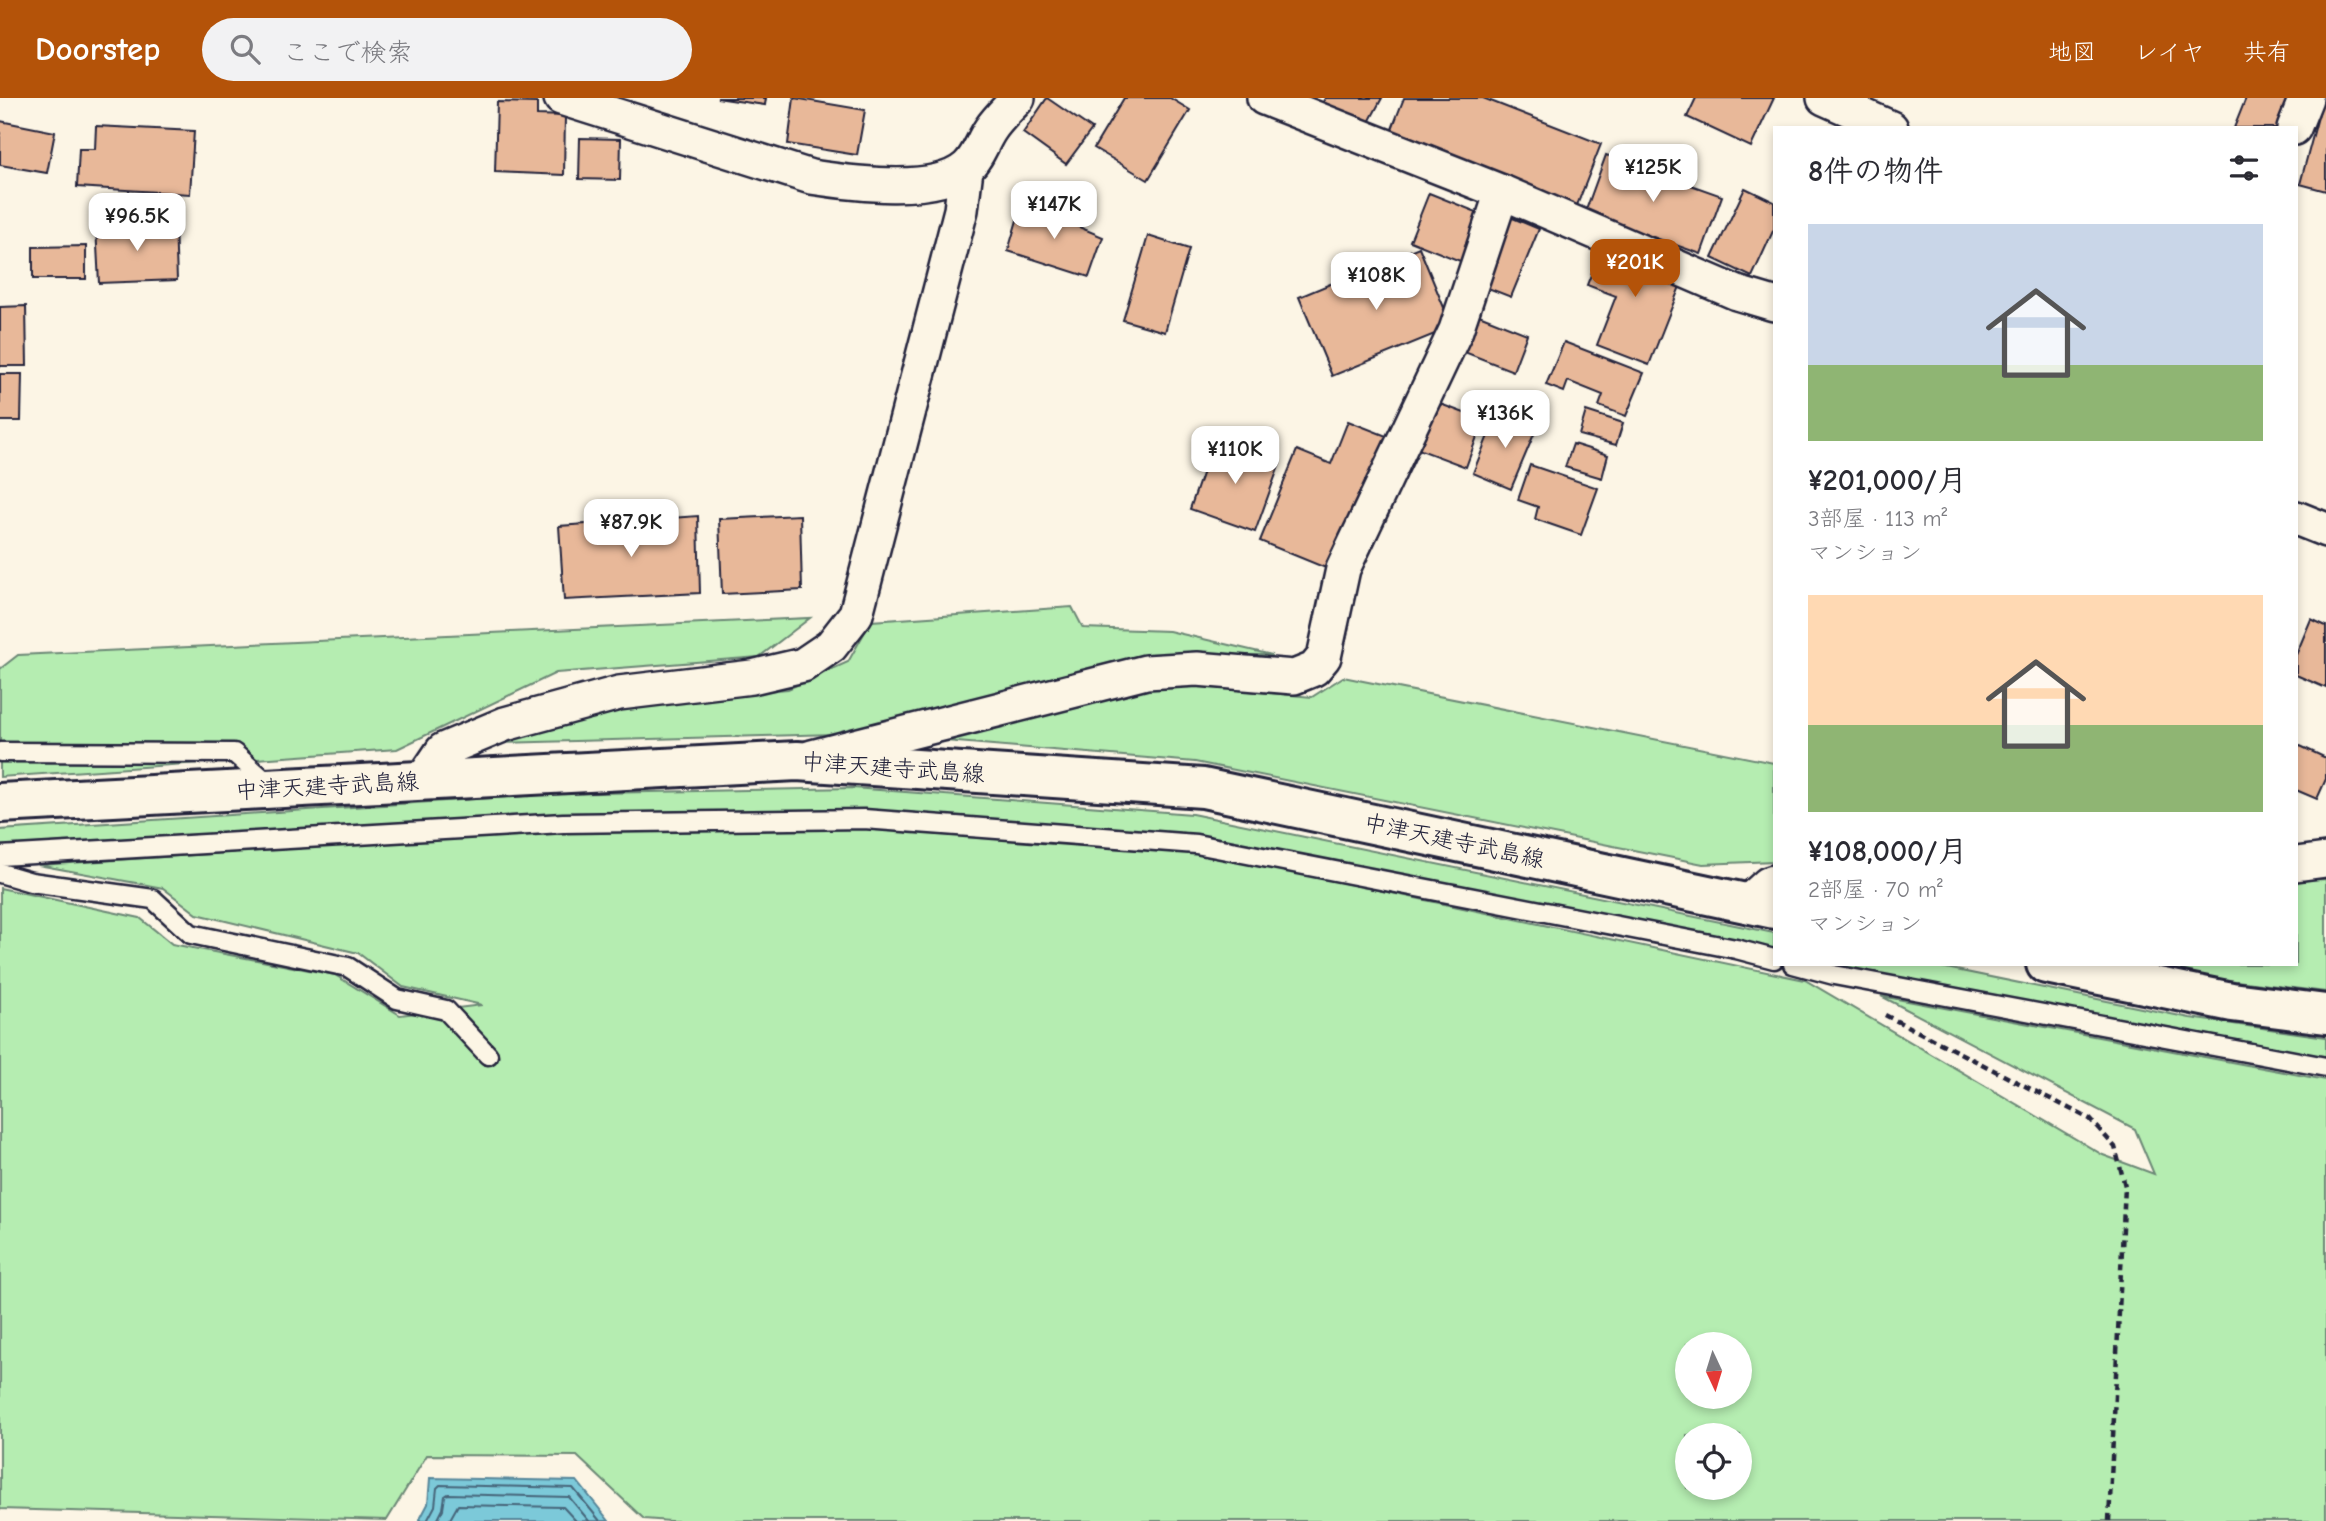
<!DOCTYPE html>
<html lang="ja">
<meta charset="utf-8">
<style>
:root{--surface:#fff;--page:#f2f2f3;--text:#2b2b33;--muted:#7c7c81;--accent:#b45309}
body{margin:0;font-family:"Comic Neue","Klee One",sans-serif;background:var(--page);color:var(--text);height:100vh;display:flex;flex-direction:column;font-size:26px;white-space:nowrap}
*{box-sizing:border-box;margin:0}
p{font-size:23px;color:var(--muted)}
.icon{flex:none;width:38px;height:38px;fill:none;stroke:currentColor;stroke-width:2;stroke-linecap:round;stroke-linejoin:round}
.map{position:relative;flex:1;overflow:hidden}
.sheet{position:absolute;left:1773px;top:28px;width:525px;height:840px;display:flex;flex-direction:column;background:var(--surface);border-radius:0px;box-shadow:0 4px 10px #0003}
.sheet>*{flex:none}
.needle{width:46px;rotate:176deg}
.buttons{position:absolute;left:1675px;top:1234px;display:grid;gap:14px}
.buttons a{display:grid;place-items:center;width:77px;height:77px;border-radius:50%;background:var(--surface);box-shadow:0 4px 10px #0003;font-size:35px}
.price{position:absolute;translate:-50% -60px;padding:0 16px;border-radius:14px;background:#fff;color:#222;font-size:23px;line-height:46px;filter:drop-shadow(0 2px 4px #0008)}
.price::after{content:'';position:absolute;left:50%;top:42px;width:21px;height:16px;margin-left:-10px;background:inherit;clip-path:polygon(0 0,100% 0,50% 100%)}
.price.on{background:var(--accent);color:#fff}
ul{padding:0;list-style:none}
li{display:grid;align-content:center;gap:14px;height:371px;padding:0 35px}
li span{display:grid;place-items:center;height:217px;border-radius:0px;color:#555}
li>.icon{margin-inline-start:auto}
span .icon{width:126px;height:126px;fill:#fffc;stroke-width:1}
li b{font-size:30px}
h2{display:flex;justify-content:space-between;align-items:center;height:84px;padding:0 35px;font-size:30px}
header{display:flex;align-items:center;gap:42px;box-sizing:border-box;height:98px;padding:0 35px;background:var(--accent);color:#fff}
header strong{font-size:33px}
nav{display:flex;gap:38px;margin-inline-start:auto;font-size:24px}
.search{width:490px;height:63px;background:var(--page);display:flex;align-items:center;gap:18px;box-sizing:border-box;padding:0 24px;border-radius:38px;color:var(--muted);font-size:26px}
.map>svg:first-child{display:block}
.green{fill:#b5edb1;stroke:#6c8876;stroke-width:2;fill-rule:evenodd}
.water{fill:#7bc9d9;stroke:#57869a;stroke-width:2}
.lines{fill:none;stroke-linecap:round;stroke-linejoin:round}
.shore{stroke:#46657a;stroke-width:2}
.building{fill:#e8b899;stroke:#22223b;stroke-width:2}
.service-casing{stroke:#22223b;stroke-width:23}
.minor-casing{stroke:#22223b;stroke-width:38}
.secondary-casing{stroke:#22223b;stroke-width:44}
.path{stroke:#22223b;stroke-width:4.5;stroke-dasharray:7 5;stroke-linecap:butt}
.service{stroke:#fcf5e5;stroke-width:18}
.minor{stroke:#fcf5e5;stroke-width:33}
.secondary{stroke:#fcf5e5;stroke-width:38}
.labels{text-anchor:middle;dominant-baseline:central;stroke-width:6;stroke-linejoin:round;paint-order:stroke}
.street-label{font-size:23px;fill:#22223b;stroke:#fcf5e5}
</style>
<header>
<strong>Doorstep</strong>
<div class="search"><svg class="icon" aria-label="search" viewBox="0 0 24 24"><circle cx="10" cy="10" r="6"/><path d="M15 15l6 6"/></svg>ここで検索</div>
<nav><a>地図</a><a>レイヤ</a><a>共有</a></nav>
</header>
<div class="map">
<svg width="2326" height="1423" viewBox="0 0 2326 1423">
<rect width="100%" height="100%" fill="#fcf5e5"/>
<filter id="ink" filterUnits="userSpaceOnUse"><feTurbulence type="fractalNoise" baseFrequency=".0143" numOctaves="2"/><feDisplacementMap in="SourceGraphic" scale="14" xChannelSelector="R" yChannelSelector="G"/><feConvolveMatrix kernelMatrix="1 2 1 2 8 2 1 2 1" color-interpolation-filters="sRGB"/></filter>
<g filter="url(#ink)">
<g class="green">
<polygon points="1072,509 1083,530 1169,533 1272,557 1152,557 836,636 499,645 637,603 788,591 848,564 871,523"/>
<polygon points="810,520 759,559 556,575 397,651 0,679 0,571 18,557"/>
<polygon points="1343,579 1774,665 1774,763 1703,766 1195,664 933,642 1156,584 1312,599"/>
<polygon points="853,690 1192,716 1774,835 1774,856 1196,738 861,712 557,716 0,748 0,732 551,696"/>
<path d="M867 729 1197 754 1805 882 2103 1057 2154 1076 2135 1031 1881 898 2326 982V1423H670L644 1421 577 1358 427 1357 387 1422 0 1411V790L140 820 172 846 335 877 400 917 482 907 403 889 358 855 197 816 163 790 38 767 570 733ZM1687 1246H1740V1298H1687ZM1687 1337H1740V1390H1687Z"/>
<polygon points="2326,781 2326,894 2211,880 2150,866 2296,866 2296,782"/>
<polygon points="1827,866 1927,866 2190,920 2326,939 2326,959"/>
</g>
<polygon class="water" points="430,1380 577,1383 609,1423 419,1423 428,1406"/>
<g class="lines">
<g class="shore">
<polyline points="427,1423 435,1408 437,1390 440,1387 573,1390 600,1423"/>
<polyline points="437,1423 443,1411 445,1398 448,1396 569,1399 589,1423"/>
<polyline points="449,1423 458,1407 563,1409 576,1423"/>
</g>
</g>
<g class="building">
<polygon points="717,0 766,0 765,7"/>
<polygon points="794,0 865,12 857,57 788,46"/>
<polygon points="1047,0 1092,31 1066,66 1023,35"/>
<polygon points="1124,0 1170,0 1190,12 1148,82 1094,50"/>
<polygon points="1325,0 1382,0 1367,28 1323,4"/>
<polygon points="1404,0 1483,0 1601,46 1574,115 1387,44"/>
<polygon points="1696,0 1774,0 1751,49 1687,19"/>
<polygon points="2246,0 2295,0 2282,30 2234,30"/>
<polygon points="2323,0 2326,0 2326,93 2300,86"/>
<polygon points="497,4 537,5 537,17 565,18 564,77 495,74"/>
<polygon points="0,23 55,34 47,75 0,67"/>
<polygon points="96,28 194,33 190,96 77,89 79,51 95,51"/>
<polygon points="580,40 621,41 620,82 579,81"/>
<polygon points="1606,57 1722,98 1701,156 1585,115"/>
<polygon points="1745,90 1774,104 1774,131 1752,179 1712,160"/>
<polygon points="1429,95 1484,117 1465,165 1410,143"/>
<polygon points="1022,105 1103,139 1089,179 1008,153"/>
<polygon points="1503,116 1539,131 1511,199 1475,185"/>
<polygon points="175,126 177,182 99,185 96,129"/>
<polygon points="1148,138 1189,151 1165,234 1123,222"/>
<polygon points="1605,141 1686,173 1649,267 1597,247 1616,198 1587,187"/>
<polygon points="86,148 86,181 33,181 33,149"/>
<polygon points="1419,149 1452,229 1332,278 1299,199"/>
<polygon points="26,208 27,268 0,268 0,209"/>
<polygon points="1469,213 1527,236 1513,273 1454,250"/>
<polygon points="1564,244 1644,275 1626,318 1599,308 1603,297 1568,283 1564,294 1546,287"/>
<polygon points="0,276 22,276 21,323 0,323"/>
<polygon points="1427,301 1483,322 1466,369 1410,348"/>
<polygon points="1498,313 1537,329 1511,391 1473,375"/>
<polygon points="1586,313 1623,325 1616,347 1579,337"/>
<polygon points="1348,323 1389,339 1333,473 1260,443 1297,352 1331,366"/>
<polygon points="1214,341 1280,365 1255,434 1190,411"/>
<polygon points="1573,346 1608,357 1602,380 1565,369"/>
<polygon points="1530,367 1598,390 1581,437 1535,421 1538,409 1518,402"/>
<polygon points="800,417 802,492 722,496 719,421"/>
<polygon points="698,418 700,495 564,502 559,428"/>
<polygon points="2311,521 2326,528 2326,590 2296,577 2296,557"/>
<polygon points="2296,646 2326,660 2326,681 2317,701 2296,692"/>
</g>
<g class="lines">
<defs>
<g id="service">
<polyline points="0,654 234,655 271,688"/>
<polyline points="0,758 563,725 864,721 1196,746 1736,851 1774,861"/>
<polyline points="0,775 31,784 153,801 191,836 348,869 397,901 446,912 488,957"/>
<polyline points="1793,866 1834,877 2326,969"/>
</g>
<g id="minor">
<path d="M561 0 811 79C850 85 936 97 967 69 978 59 982 44 990 32 997 21 1009 10 1018 0"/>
<polyline points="1264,0 1502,94 1737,195 1774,206"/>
<polyline points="1824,0 1891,30"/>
<polyline points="2294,30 2306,0"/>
<polyline points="2296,420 2326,432"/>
<polyline points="812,659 1146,574 1197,571 1294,579 1314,571 1324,559 1343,471 1456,232 1502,94"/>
<polyline points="422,683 443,652 505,626 619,595 752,579 803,567 831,548 856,516 961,112 966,71"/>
<polyline points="2296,766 2326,762"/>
<polyline points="1747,805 1768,786 1774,784"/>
</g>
<g id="secondary">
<polyline points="0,705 797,663 1203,690 1774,811"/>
<polyline points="2046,866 2232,904 2326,916"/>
</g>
</defs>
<use href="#service" class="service-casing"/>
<use href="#minor" class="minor-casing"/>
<use href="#secondary" class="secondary-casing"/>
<polyline class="path" points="1885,917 2090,1021 2115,1049 2125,1088 2109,1423"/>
<use href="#service" class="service"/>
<use href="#minor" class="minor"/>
<use href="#secondary" class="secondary"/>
</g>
</g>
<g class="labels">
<g class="street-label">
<text transform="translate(893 670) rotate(4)">中津天建寺武島線</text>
<text transform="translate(327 688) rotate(-3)">中津天建寺武島線</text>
<text transform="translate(1454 743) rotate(12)">中津天建寺武島線</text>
</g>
</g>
</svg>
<div class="buttons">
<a><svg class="needle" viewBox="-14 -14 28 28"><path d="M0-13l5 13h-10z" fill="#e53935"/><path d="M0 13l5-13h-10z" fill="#7c7c81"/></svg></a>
<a><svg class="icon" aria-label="locate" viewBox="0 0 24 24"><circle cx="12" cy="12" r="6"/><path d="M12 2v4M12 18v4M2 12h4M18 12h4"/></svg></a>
</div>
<b class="price" style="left:1653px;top:106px">¥125K</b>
<b class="price" style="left:1054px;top:143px">¥147K</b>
<b class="price" style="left:137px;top:155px">¥96.5K</b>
<b class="price on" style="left:1635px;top:201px">¥201K</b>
<b class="price" style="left:1376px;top:214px">¥108K</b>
<b class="price" style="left:1505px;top:352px">¥136K</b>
<b class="price" style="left:1235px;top:388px">¥110K</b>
<b class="price" style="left:631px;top:461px">¥87.9K</b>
<section class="sheet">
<h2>8件の物件<svg class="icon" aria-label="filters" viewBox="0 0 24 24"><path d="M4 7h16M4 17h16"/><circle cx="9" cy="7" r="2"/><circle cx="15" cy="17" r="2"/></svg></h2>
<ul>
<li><span style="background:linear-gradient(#c9d6e8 65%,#8fb573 0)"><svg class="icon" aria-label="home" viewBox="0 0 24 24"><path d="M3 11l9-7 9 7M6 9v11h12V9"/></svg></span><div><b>¥201,000/月</b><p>3部屋 · 113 m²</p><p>マンション</p></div></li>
<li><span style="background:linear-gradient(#ffd9b3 60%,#8fb573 0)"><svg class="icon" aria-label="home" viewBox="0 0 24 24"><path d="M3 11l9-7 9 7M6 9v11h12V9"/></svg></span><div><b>¥108,000/月</b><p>2部屋 · 70 m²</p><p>マンション</p></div></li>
</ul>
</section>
</div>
